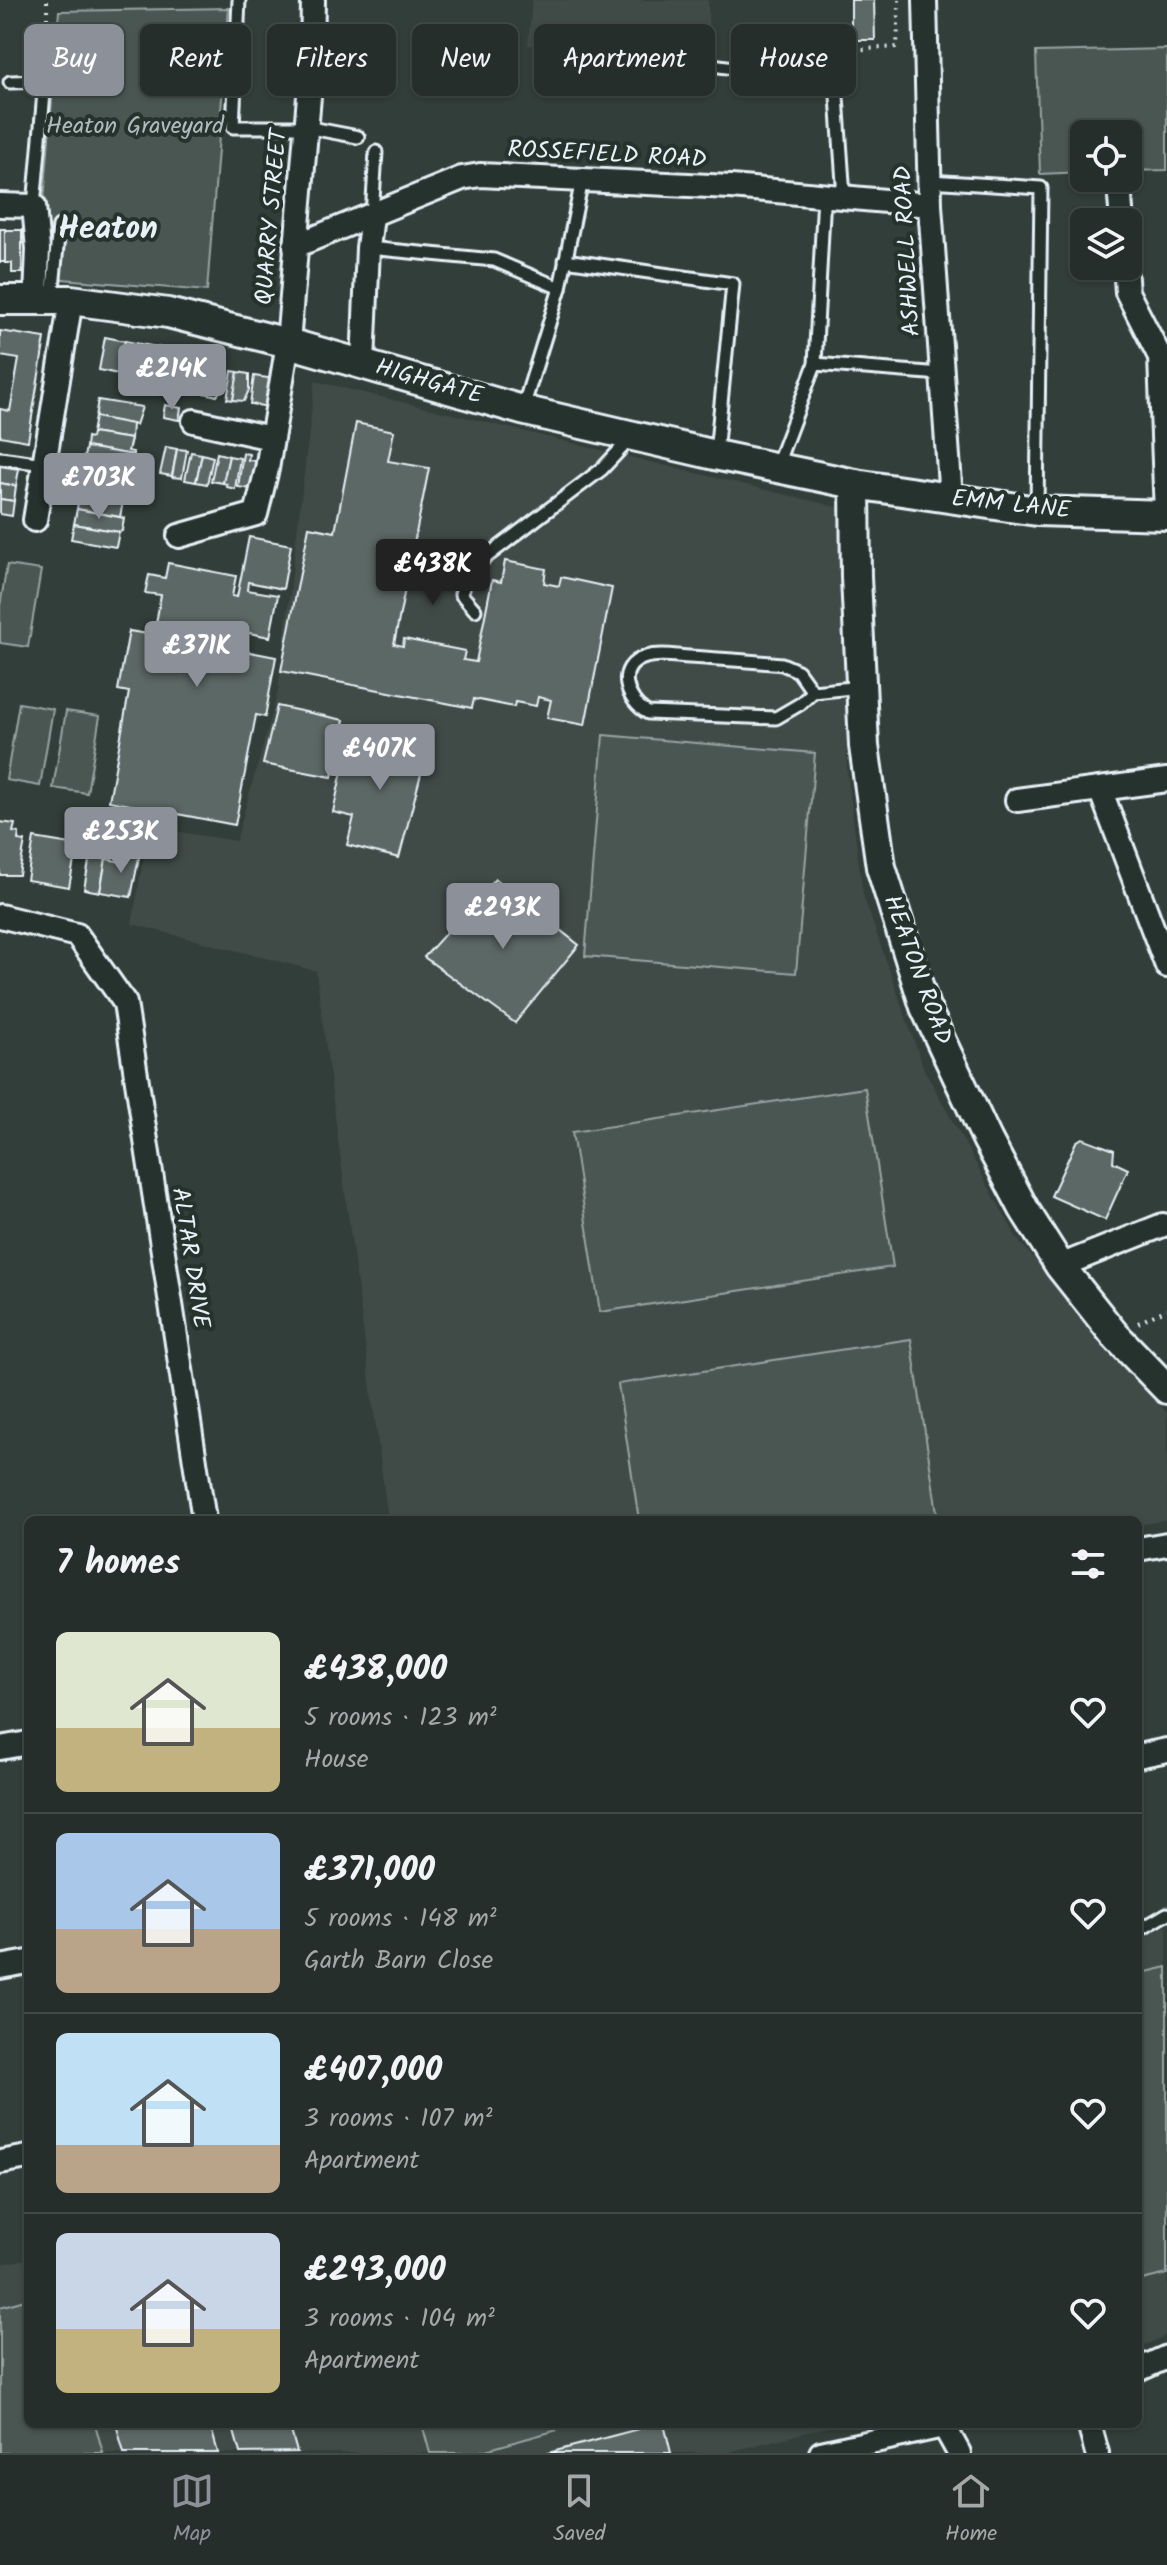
<!DOCTYPE html>
<meta charset="utf-8">
<style>
:root{--surface:#262e2b;--page:#323a37;--text:#f1f3f6;--muted:#a4a8a9;--line:#424a47;--accent:#8c9099}
body{margin:0;font-family:Kalam,sans-serif;background:var(--page);color:var(--text);height:100vh;display:flex;flex-direction:column;font-size:30px;white-space:nowrap}
*{box-sizing:border-box;margin:0}
p{font-size:26px;color:var(--muted)}
.icon{flex:none;width:44px;height:44px;fill:none;stroke:currentColor;stroke-width:2;stroke-linecap:round;stroke-linejoin:round}
.map{position:relative;flex:1;overflow:hidden}
.panel{position:absolute;left:24px;top:1516px;width:1118px;height:912px;display:flex;flex-direction:column;background:var(--surface);border-radius:12px;box-shadow:0 2px 6px #0004,0 0 0 2px var(--line)}
.panel>*{flex:none}
.top-card{position:absolute;left:24px;top:24px;width:1120px;height:72px;display:flex;gap:16px}
.tools{position:absolute;left:1070px;top:120px;display:grid;gap:16px}
.tools a{display:grid;place-items:center;width:72px;height:72px;border-radius:12px;background:var(--surface);box-shadow:0 2px 6px #0004,0 0 0 2px var(--line);font-size:40px}
.price{position:absolute;translate:-50% -68px;padding:0 18px;border-radius:8px;background:var(--accent);color:#fff;font-size:26px;line-height:52px;filter:drop-shadow(0 2px 4px #0008)}
.price::after{content:'';position:absolute;left:50%;top:48px;width:24px;height:18px;margin-left:-12px;background:inherit;clip-path:polygon(0 0,100% 0,50% 100%)}
.price.current{background:#222;color:#fff}
ul{padding:0;list-style:none}
li{display:flex;align-items:center;gap:24px;height:200px;padding:0 32px}
li+li{border-top:2px solid var(--line)}
li span{display:grid;place-items:center;flex:none;width:224px;height:160px;border-radius:12px;color:#555}
li>.icon{margin-inline-start:auto}
span .icon{width:96px;height:96px;fill:#fffc;stroke-width:1}
li b{font-size:34px}
h2{display:flex;justify-content:space-between;align-items:center;height:96px;padding:0 32px;font-size:34px}
.tag{padding:0 28px;border-radius:12px;background:var(--surface);box-shadow:0 2px 6px #0004,0 0 0 2px var(--line);font-size:28px;line-height:72px}
.tag.current{background:var(--accent);color:#fff}
.tab-bar{display:flex;justify-content:space-around;align-items:center;height:112px;border-top:2px solid var(--line);background:var(--surface);font-size:22px;color:var(--muted)}
.tab-bar a{display:grid;justify-items:center;gap:4px}
.tab-bar .current{color:var(--accent)}
.map>svg:first-child{display:block}
.built{fill:#3f4b46}
.green{fill:#495651;stroke:#98a4a4;stroke-width:2}
.building{fill:#5c6865;stroke:#e8f1f8;stroke-width:2}
.lines{fill:none;stroke-linecap:round;stroke-linejoin:round}
.service-casing{stroke:#e8f1f8;stroke-width:17}
.minor-casing{stroke:#e8f1f8;stroke-width:28}
.tertiary-casing{stroke:#e8f1f8;stroke-width:34}
.path{stroke:#e8f1f8;stroke-width:4;stroke-dasharray:2 6;stroke-linecap:butt}
.service{stroke:#26332d;stroke-width:11}
.minor{stroke:#26332d;stroke-width:22}
.tertiary{stroke:#26332d;stroke-width:28}
.labels{text-anchor:middle;dominant-baseline:central;stroke-width:8;stroke-linejoin:round;paint-order:stroke}
.park-label{font-size:24px;fill:#b0bbbe;stroke:#26332d}
.street-label{font-size:24px;fill:#e8f1f8;stroke:#26332d}
.district-label{font-size:32px;font-weight:bold;fill:#e8f1f8;stroke:#26332d}
</style>
<div class="map">
<svg width="1167" height="2453" viewBox="0 0 1167 2453">
<rect width="100%" height="100%" fill="#323e39"/>
<filter id="ink" filterUnits="userSpaceOnUse"><feTurbulence type="fractalNoise" baseFrequency=".0125" numOctaves="2"/><feDisplacementMap in="SourceGraphic" scale="16" xChannelSelector="R" yChannelSelector="G"/><feConvolveMatrix kernelMatrix="1 2 1 2 8 2 1 2 1" color-interpolation-filters="sRGB"/></filter>
<g filter="url(#ink)">
<g class="built">
<polygon points="532,0 708,0 709,56 528,45"/>
<polygon points="315,381 841,508 847,771 863,895 924,1069 1018,1240 1167,1413 1167,1520 1138,1525 1138,1520 388,1520 316,971 132,924 149,827 236,841 278,692"/>
<polygon points="1167,1926 1167,2335 1138,2348 1138,1940"/>
<polygon points="28,2259 28,2424 839,2424 725,2453 0,2453 0,2264"/>
</g>
<g class="green">
<polygon points="229,8 207,291 38,277 59,11"/>
<polygon points="1167,49 1167,170 1128,171 1128,134 1084,134 1084,172 1040,174 1036,52"/>
<polygon points="7,565 41,570 28,647 0,643 0,606"/>
<polygon points="19,703 53,709 40,786 6,780"/>
<polygon points="66,711 100,716 87,793 53,788"/>
<polygon points="603,735 815,753 796,973 585,956"/>
<polygon points="865,1088 893,1267 600,1312 572,1132"/>
<polygon points="911,1339 938,1519 639,1520 618,1384"/>
<polygon points="1167,1967 1167,2274 1138,2281 1138,1974"/>
<polygon points="28,2299 28,2424 95,2424 103,2453 0,2453 0,2307"/>
<polygon points="422,2424 579,2424 475,2453 430,2453"/>
</g>
<g class="building">
<polygon points="851,0 874,0 875,40 851,40"/>
<rect x="0" y="229" width="5" height="33"/>
<polygon points="5,230 22,230 22,273 12,273 12,263 5,263"/>
<polygon points="0,331 45,338 28,441 0,436 0,409 10,411 19,359 0,356"/>
<polygon points="105,337 125,341 118,374 99,370"/>
<polygon points="125,341 141,344 133,390 121,387 123,375 118,374"/>
<polygon points="141,344 157,347 152,380 142,378 139,391 133,390"/>
<polygon points="157,347 174,350 169,382 152,380"/>
<polygon points="174,350 190,353 182,385 169,382"/>
<polygon points="191,362 197,364 191,391 185,389"/>
<polygon points="197,364 214,367 209,394 191,391"/>
<polygon points="214,367 223,369 225,383 217,396 209,394"/>
<polygon points="232,371 238,372 233,400 227,399"/>
<polygon points="238,372 249,374 249,390 244,401 233,400"/>
<polygon points="254,376 275,379 270,407 250,404"/>
<polygon points="98,400 142,407 136,425 95,417"/>
<polygon points="165,405 181,408 179,420 163,417"/>
<polygon points="95,417 132,424 131,439 92,433"/>
<polygon points="356,423 394,431 388,461 429,468 394,644 403,646 404,639 465,651 463,660 476,662 492,580 501,582 505,561 546,569 544,583 559,586 561,577 612,588 585,725 547,718 551,700 538,697 536,706 515,702 514,707 474,699 472,708 281,671 309,527 335,532"/>
<polygon points="92,433 131,439 128,451 133,452 133,455 86,447 87,437 91,438"/>
<polygon points="86,447 133,455 131,468 83,462"/>
<polygon points="166,447 177,449 172,476 160,474"/>
<polygon points="177,449 187,450 182,478 172,477"/>
<polygon points="191,452 202,454 196,482 185,480"/>
<polygon points="217,453 229,456 223,483 211,481"/>
<polygon points="243,453 249,454 248,460 263,462 259,490 238,487"/>
<polygon points="202,454 213,457 207,484 196,482"/>
<polygon points="229,456 240,458 235,489 227,487 227,484 223,483"/>
<polygon points="85,462 128,469 125,486 83,478"/>
<polygon points="0,466 19,469 16,486 0,483"/>
<polygon points="83,478 125,486 123,502 80,494"/>
<polygon points="0,483 16,486 14,501 0,499"/>
<polygon points="79,494 123,502 120,517 77,509"/>
<polygon points="0,499 14,501 12,516 0,514"/>
<polygon points="77,509 124,518 122,531 119,532 74,524"/>
<polygon points="74,524 119,532 116,547 71,539"/>
<polygon points="249,537 291,545 283,589 248,582 247,590 278,595 270,637 228,629 224,647 276,657 265,717 256,715 235,825 109,801 129,692 118,690 129,631 154,635 161,595 145,593 149,575 165,578 168,563 236,576 232,596 237,597"/>
<polygon points="277,706 344,720 332,777 263,764"/>
<polygon points="376,734 428,747 399,858 347,845 354,817 333,812 349,739 373,745"/>
<polygon points="76,812 85,814 81,840 71,839"/>
<polygon points="0,822 15,824 13,832 19,833 18,840 25,841 19,875 0,875"/>
<polygon points="34,838 77,845 69,887 27,880"/>
<polygon points="92,845 103,847 101,858 106,859 100,892 84,889"/>
<polygon points="126,847 132,848 131,850 140,852 131,897 100,892 106,859 123,862"/>
<polygon points="495,879 579,945 515,1023 424,957"/>
<polygon points="1082,1138 1114,1150 1113,1162 1128,1169 1105,1220 1051,1196 1076,1142"/>
<polygon points="116,2424 212,2424 210,2424 218,2453 124,2453"/>
<polygon points="232,2424 289,2424 297,2452 240,2453"/>
<polygon points="657,2424 664,2424 671,2453 548,2453"/>
</g>
<g class="lines">
<defs>
<g id="service">
<polyline points="239,0 233,127 306,127 358,137"/>
<polyline points="683,61 836,82 844,197"/>
<polyline points="10,82 45,81 34,206"/>
<polyline points="929,181 1041,188 1037,511"/>
<polyline points="372,216 376,152"/>
<polyline points="368,248 494,260 560,288"/>
<polyline points="565,260 733,284 716,453"/>
<polyline points="52,299 59,226"/>
<polyline points="815,364 941,374"/>
<polyline points="523,408 560,288 582,180"/>
<polyline points="0,458 44,464"/>
<polyline points="776,467 815,364 824,195"/>
<polyline points="475,610 461,594 469,570 602,469 631,438"/>
<path d="M813 692 798 671 782 664C751 661 720 659 689 657 675 656 659 653 646 657 614 666 626 701 648 713L776 718 800 704 813 692 861 687"/>
<polyline points="1138,1931 1167,1914"/>
</g>
<g id="minor">
<polyline points="925,0 930,205 951,499"/>
<polyline points="1119,185 1122,222"/>
<polyline points="0,205 34,206 38,249 36,298"/>
<polyline points="295,246 462,178 480,175 731,187 930,205"/>
<polyline points="1125,266 1127,292 1160,357 1166,515"/>
<polyline points="363,363 368,248 372,216"/>
<polyline points="194,421 271,438"/>
<polyline points="35,520 71,300"/>
<polyline points="179,536 256,514 267,469 288,343 312,61 313,0"/>
<polyline points="1100,789 1167,966"/>
<polyline points="1017,800 1167,780"/>
<polyline points="0,916 77,935 125,1003 204,1520"/>
<polyline points="1060,1266 1163,1225"/>
<polyline points="1138,1549 1167,1544"/>
<polyline points="0,1748 28,1743"/>
<polyline points="1138,1756 1167,1750"/>
<polyline points="0,1967 28,1962"/>
<polyline points="0,2162 28,2157"/>
<polyline points="1138,2370 1167,2357"/>
<polyline points="1089,2424 1097,2453"/>
<polyline points="944,2426 959,2453"/>
<polyline points="821,2453 952,2424"/>
</g>
<g id="tertiary">
<polyline points="0,300 71,300 168,313 288,343 522,410 715,455 855,484 1037,511 1167,515"/>
<polyline points="855,484 856,577 864,746 881,867 925,1007 987,1139 1024,1209 1060,1266 1114,1334 1167,1389"/>
</g>
</defs>
<use href="#service" class="service-casing"/>
<use href="#minor" class="minor-casing"/>
<use href="#tertiary" class="tertiary-casing"/>
<g class="path">
<polyline points="796,62 797,41 835,51 897,47 899,0"/>
<polyline points="47,67 47,0"/>
<polyline points="1138,1323 1167,1309"/>
</g>
<use href="#service" class="service"/>
<use href="#minor" class="minor"/>
<use href="#tertiary" class="tertiary"/>
</g>
</g>
<g class="labels">
<g class="park-label">
<text x="135" y="126">Heaton Graveyard</text>
</g>
<g class="street-label">
<text transform="translate(607 155) rotate(3)">ROSSEFIELD ROAD</text>
<text transform="translate(272 217) rotate(-85)">QUARRY STREET</text>
<text transform="translate(908 251) rotate(-93)">ASHWELL ROAD</text>
<text transform="translate(429 382) rotate(16)">HIGHGATE</text>
<text transform="translate(1011 505) rotate(6)">EMM LANE</text>
<text transform="translate(917 970) rotate(70)">HEATON ROAD</text>
<text transform="translate(190 1258) rotate(81)">ALTAR DRIVE</text>
</g>
<g class="district-label">
<text x="108" y="229">Heaton</text>
</g>
</g>
</svg>
<div class="tools">
<a><svg class="icon" aria-label="locate" viewBox="0 0 24 24"><circle cx="12" cy="12" r="6"/><path d="M12 2v4M12 18v4M2 12h4M18 12h4"/></svg></a>
<a><svg class="icon" aria-label="layers" viewBox="0 0 24 24"><path d="M12 4l9 5-9 5-9-5zM3 14l9 5 9-5"/></svg></a>
</div>
<b class="price" style="left:172px;top:412px">£214K</b>
<b class="price" style="left:99px;top:521px">£703K</b>
<b class="price current" style="left:433px;top:607px">£438K</b>
<b class="price" style="left:197px;top:689px">£371K</b>
<b class="price" style="left:380px;top:792px">£407K</b>
<b class="price" style="left:121px;top:875px">£253K</b>
<b class="price" style="left:503px;top:951px">£293K</b>
<div class="top-card">
<a class="tag current">Buy</a>
<a class="tag">Rent</a>
<a class="tag">Filters</a>
<a class="tag">New</a>
<a class="tag">Apartment</a>
<a class="tag">House</a>
</div>
<section class="panel">
<h2>7 homes<svg class="icon" aria-label="filters" viewBox="0 0 24 24"><path d="M4 7h16M4 17h16"/><circle cx="9" cy="7" r="2"/><circle cx="15" cy="17" r="2"/></svg></h2>
<ul>
<li><span style="background:linear-gradient(#dfe7d0 60%,#c2b280 0)"><svg class="icon" aria-label="home" viewBox="0 0 24 24"><path d="M3 11l9-7 9 7M6 9v11h12V9"/></svg></span><div><b>£438,000</b><p>5 rooms · 123 m²</p><p>House</p></div><svg class="icon" aria-label="heart" viewBox="0 0 24 24"><path d="M12 20l-8-8c-3-5 5-10 8-4 3-6 11-1 8 4z"/></svg></li>
<li><span style="background:linear-gradient(#a9c7e8 60%,#b9a48a 0)"><svg class="icon" aria-label="home" viewBox="0 0 24 24"><path d="M3 11l9-7 9 7M6 9v11h12V9"/></svg></span><div><b>£371,000</b><p>5 rooms · 148 m²</p><p>Garth Barn Close</p></div><svg class="icon" aria-label="heart" viewBox="0 0 24 24"><path d="M12 20l-8-8c-3-5 5-10 8-4 3-6 11-1 8 4z"/></svg></li>
<li><span style="background:linear-gradient(#bfe0f5 70%,#b9a48a 0)"><svg class="icon" aria-label="home" viewBox="0 0 24 24"><path d="M3 11l9-7 9 7M6 9v11h12V9"/></svg></span><div><b>£407,000</b><p>3 rooms · 107 m²</p><p>Apartment</p></div><svg class="icon" aria-label="heart" viewBox="0 0 24 24"><path d="M12 20l-8-8c-3-5 5-10 8-4 3-6 11-1 8 4z"/></svg></li>
<li><span style="background:linear-gradient(#c9d6e8 60%,#c2b280 0)"><svg class="icon" aria-label="home" viewBox="0 0 24 24"><path d="M3 11l9-7 9 7M6 9v11h12V9"/></svg></span><div><b>£293,000</b><p>3 rooms · 104 m²</p><p>Apartment</p></div><svg class="icon" aria-label="heart" viewBox="0 0 24 24"><path d="M12 20l-8-8c-3-5 5-10 8-4 3-6 11-1 8 4z"/></svg></li>
</ul>
</section>
</div>
<nav class="tab-bar">
<a class="current"><svg class="icon" aria-label="map" viewBox="0 0 24 24"><path d="M3 6l6-2 6 2 6-2v14l-6 2-6-2-6 2zM9 4v14M15 6v14"/></svg>Map</a>
<a><svg class="icon" aria-label="saved" viewBox="0 0 24 24"><path d="M7 4h10v16l-5-4-5 4z"/></svg>Saved</a>
<a><svg class="icon" aria-label="home" viewBox="0 0 24 24"><path d="M3 11l9-7 9 7M6 9v11h12V9"/></svg>Home</a>
</nav>
